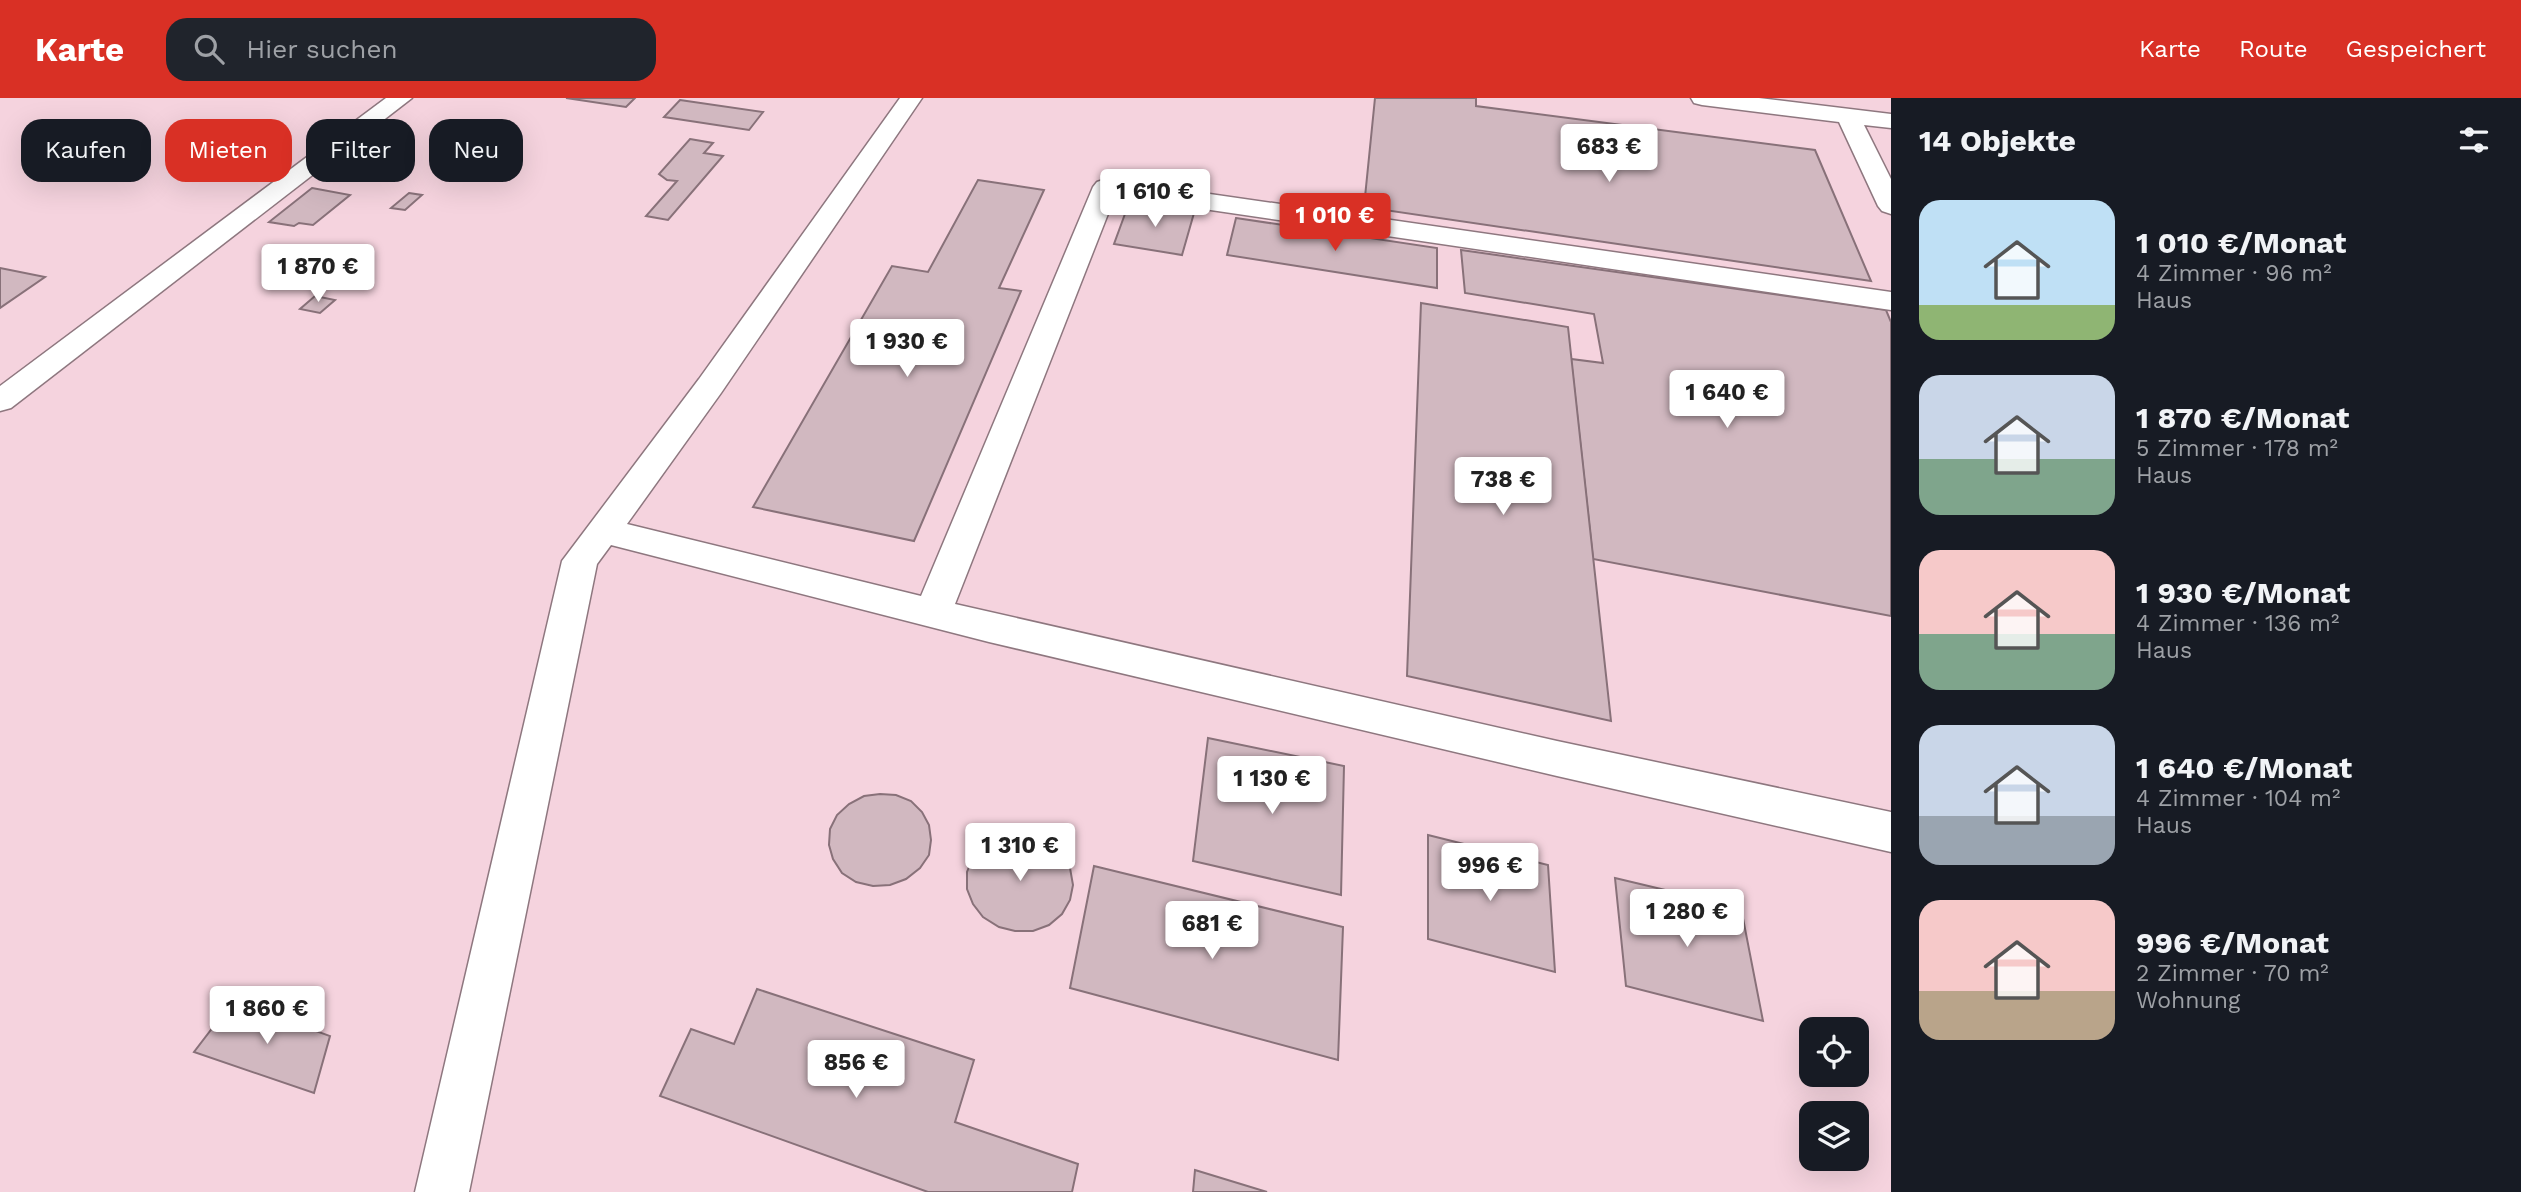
<!DOCTYPE html>
<html lang="de">
<meta charset="utf-8">
<style>
:root{--surface:#171b24;--page:#20242c;--text:#f1f3f6;--muted:#9ea1a6;--accent:#d93025}
body{margin:0;font-family:"Work Sans",sans-serif;background:var(--page);color:var(--text);height:100vh;display:flex;flex-direction:column;font-size:26px;white-space:nowrap}
*{box-sizing:border-box;margin:0}
p{font-size:23px;color:var(--muted)}
.icon{flex:none;width:38px;height:38px;fill:none;stroke:currentColor;stroke-width:2;stroke-linecap:round;stroke-linejoin:round}
.map{position:relative;flex:1;overflow:hidden}
.details{display:flex;flex-direction:column;background:var(--surface);width:630px}
.details>*{flex:none}
.banner{position:absolute;left:21px;top:21px;width:665px;height:63px;display:flex;gap:14px}
.tools{position:absolute;left:1799px;top:919px;display:grid;gap:14px}
.tools a{display:grid;place-items:center;width:70px;height:70px;border-radius:14px;background:var(--surface);box-shadow:0 7px 28px #0002;font-size:35px}
.price{position:absolute;translate:-50% -60px;padding:0 16px;border-radius:7px;background:#fff;color:#222;font-size:23px;line-height:46px;filter:drop-shadow(0 2px 4px #0008)}
.price::after{content:'';position:absolute;left:50%;top:42px;width:21px;height:16px;margin-left:-10px;background:inherit;clip-path:polygon(0 0,100% 0,50% 100%)}
.price.active{background:var(--accent);color:#fff}
ul{padding:0;list-style:none}
li{display:flex;align-items:center;gap:21px;height:175px;padding:0 28px}
li span{display:grid;place-items:center;flex:none;width:196px;height:140px;border-radius:21px;color:#555}
li>.icon{margin-inline-start:auto}
span .icon{width:84px;height:84px;fill:#fffc;stroke-width:1}
li b{font-size:30px}
h2{display:flex;justify-content:space-between;align-items:center;height:84px;padding:0 28px;font-size:30px}
.pill{padding:0 24px;border-radius:21px;background:var(--surface);box-shadow:0 7px 28px #0002;font-size:24px;line-height:63px}
.pill.active{background:var(--accent);color:#fff}
header{display:flex;align-items:center;gap:42px;box-sizing:border-box;height:98px;padding:0 35px;background:var(--accent);color:#fff}
header strong{font-size:33px}
nav{display:flex;gap:38px;margin-inline-start:auto;font-size:24px}
.search{width:490px;height:63px;background:var(--page);display:flex;align-items:center;gap:18px;box-sizing:border-box;padding:0 24px;border-radius:21px;color:var(--muted);font-size:26px}
main{display:flex;flex:1;min-height:0}
.map>svg:first-child{display:block}
.built{fill:#f5d3de;fill-rule:evenodd}
.building{fill:#d1b8c0;stroke:#887179;stroke-width:2}
.lines{fill:none;stroke-linecap:round;stroke-linejoin:round}
.minor-casing{stroke:#8e777f;stroke-width:3}
.minor{fill:#fff;fill-rule:evenodd}
</style>
<header>
<strong>Karte</strong>
<div class="search"><svg class="icon" aria-label="search" viewBox="0 0 24 24"><circle cx="10" cy="10" r="6"/><path d="M15 15l6 6"/></svg>Hier suchen</div>
<nav><a>Karte</a><a>Route</a><a>Gespeichert</a></nav>
</header>
<main>
<div class="map">
<svg width="1891" height="1094" viewBox="0 0 1891 1094">
<rect width="100%" height="100%" fill="#fce2eb"/>
<path class="built" d="M0 0H1891V1094H0ZM1811 931H1857V976H1811ZM1811 1015H1857V1060H1811Z"/>
<g class="building">
<polygon points="566,0 635,0 626,9"/>
<polygon points="1375,0 1476,0 1476,8 1815,52 1871,183 1364,109"/>
<polygon points="680,2 763,14 749,32 664,19"/>
<polygon points="690,41 713,45 704,55 723,58 668,122 646,118 677,83 667,82 659,76"/>
<polygon points="978,82 1044,92 999,190 1021,193 914,443 753,409 892,168 928,174"/>
<polygon points="312,90 350,97 313,127 299,125 294,128 269,124"/>
<polygon points="409,95 422,97 405,112 391,110"/>
<polygon points="1129,105 1194,115 1182,157 1114,146"/>
<polygon points="1236,120 1437,150 1437,190 1227,157"/>
<polygon points="1461,152 1886,212 1891,224 1891,518 1593,461 1571,261 1603,265 1594,216 1465,195"/>
<polygon points="0,170 45,179 0,210"/>
<polygon points="315,198 335,202 320,215 300,211"/>
<polygon points="1421,205 1568,229 1611,623 1407,578"/>
<polygon points="1208,640 1344,668 1341,797 1193,763"/>
<polygon points="880,696 896,697 911,703 922,714 929,727 931,742 929,757 920,770 906,781 890,787 873,788 856,784 842,775 833,761 829,747 830,731 837,717 849,706 864,698"/>
<polygon points="1015,735 1033,737 1048,744 1062,756 1070,770 1073,787 1070,802 1062,816 1049,827 1033,833 1015,833 999,829 983,819 973,806 967,791 967,774 973,759 984,747 999,739"/>
<polygon points="1428,737 1548,767 1555,874 1428,841"/>
<polygon points="1094,768 1343,829 1338,962 1070,890"/>
<polygon points="1615,780 1741,810 1763,923 1626,888"/>
<polygon points="757,891 974,962 955,1024 1078,1066 1072,1094 928,1094 660,998 691,931 734,946"/>
<polygon points="233,903 330,938 314,995 194,954"/>
<polygon points="1195,1072 1267,1094 1193,1094"/>
</g>
<g class="lines">
<defs>
<g id="minor">
<polygon points="386,0 412,0 11,310 0,313 0,288"/>
<polygon points="900,0 922,0 721,295 627,426 921,498 1093,89 1097,84 1106,81 1891,194 1891,212 1115,98 955,506 1557,643 1891,714 1891,754 1557,678 989,544 611,447 597,466 469,1094 415,1094 562,463 699,281"/>
<polygon points="1691,0 1759,0 1891,16 1891,30 1864,27 1891,81 1891,116 1882,113 1878,108 1839,24 1702,7 1694,5"/>
</g>
</defs>
<use href="#minor" class="minor-casing"/>
<use href="#minor" class="minor"/>
</g>
</svg>
<div class="tools">
<a><svg class="icon" aria-label="locate" viewBox="0 0 24 24"><circle cx="12" cy="12" r="6"/><path d="M12 2v4M12 18v4M2 12h4M18 12h4"/></svg></a>
<a><svg class="icon" aria-label="layers" viewBox="0 0 24 24"><path d="M12 4l9 5-9 5-9-5zM3 14l9 5 9-5"/></svg></a>
</div>
<b class="price" style="left:1609px;top:86px">683 €</b>
<b class="price" style="left:1155px;top:131px">1 610 €</b>
<b class="price active" style="left:1335px;top:155px">1 010 €</b>
<b class="price" style="left:318px;top:206px">1 870 €</b>
<b class="price" style="left:907px;top:281px">1 930 €</b>
<b class="price" style="left:1727px;top:332px">1 640 €</b>
<b class="price" style="left:1503px;top:419px">738 €</b>
<b class="price" style="left:1272px;top:718px">1 130 €</b>
<b class="price" style="left:1020px;top:785px">1 310 €</b>
<b class="price" style="left:1490px;top:805px">996 €</b>
<b class="price" style="left:1687px;top:851px">1 280 €</b>
<b class="price" style="left:1212px;top:863px">681 €</b>
<b class="price" style="left:267px;top:948px">1 860 €</b>
<b class="price" style="left:856px;top:1002px">856 €</b>
<div class="banner">
<a class="pill">Kaufen</a>
<a class="pill active">Mieten</a>
<a class="pill">Filter</a>
<a class="pill">Neu</a>
</div>
</div>
<section class="details">
<h2>14 Objekte<svg class="icon" aria-label="filters" viewBox="0 0 24 24"><path d="M4 7h16M4 17h16"/><circle cx="9" cy="7" r="2"/><circle cx="15" cy="17" r="2"/></svg></h2>
<ul>
<li><span style="background:linear-gradient(#bfe0f5 75%,#8fb573 0)"><svg class="icon" aria-label="home" viewBox="0 0 24 24"><path d="M3 11l9-7 9 7M6 9v11h12V9"/></svg></span><div><b>1 010 €/Monat</b><p>4 Zimmer · 96 m²</p><p>Haus</p></div></li>
<li><span style="background:linear-gradient(#c9d6e8 60%,#7fa58c 0)"><svg class="icon" aria-label="home" viewBox="0 0 24 24"><path d="M3 11l9-7 9 7M6 9v11h12V9"/></svg></span><div><b>1 870 €/Monat</b><p>5 Zimmer · 178 m²</p><p>Haus</p></div></li>
<li><span style="background:linear-gradient(#f6c9c9 60%,#7fa58c 0)"><svg class="icon" aria-label="home" viewBox="0 0 24 24"><path d="M3 11l9-7 9 7M6 9v11h12V9"/></svg></span><div><b>1 930 €/Monat</b><p>4 Zimmer · 136 m²</p><p>Haus</p></div></li>
<li><span style="background:linear-gradient(#c9d6e8 65%,#9aa5b1 0)"><svg class="icon" aria-label="home" viewBox="0 0 24 24"><path d="M3 11l9-7 9 7M6 9v11h12V9"/></svg></span><div><b>1 640 €/Monat</b><p>4 Zimmer · 104 m²</p><p>Haus</p></div></li>
<li><span style="background:linear-gradient(#f6c9c9 65%,#b9a48a 0)"><svg class="icon" aria-label="home" viewBox="0 0 24 24"><path d="M3 11l9-7 9 7M6 9v11h12V9"/></svg></span><div><b>996 €/Monat</b><p>2 Zimmer · 70 m²</p><p>Wohnung</p></div></li>
</ul>
</section>
</main>
